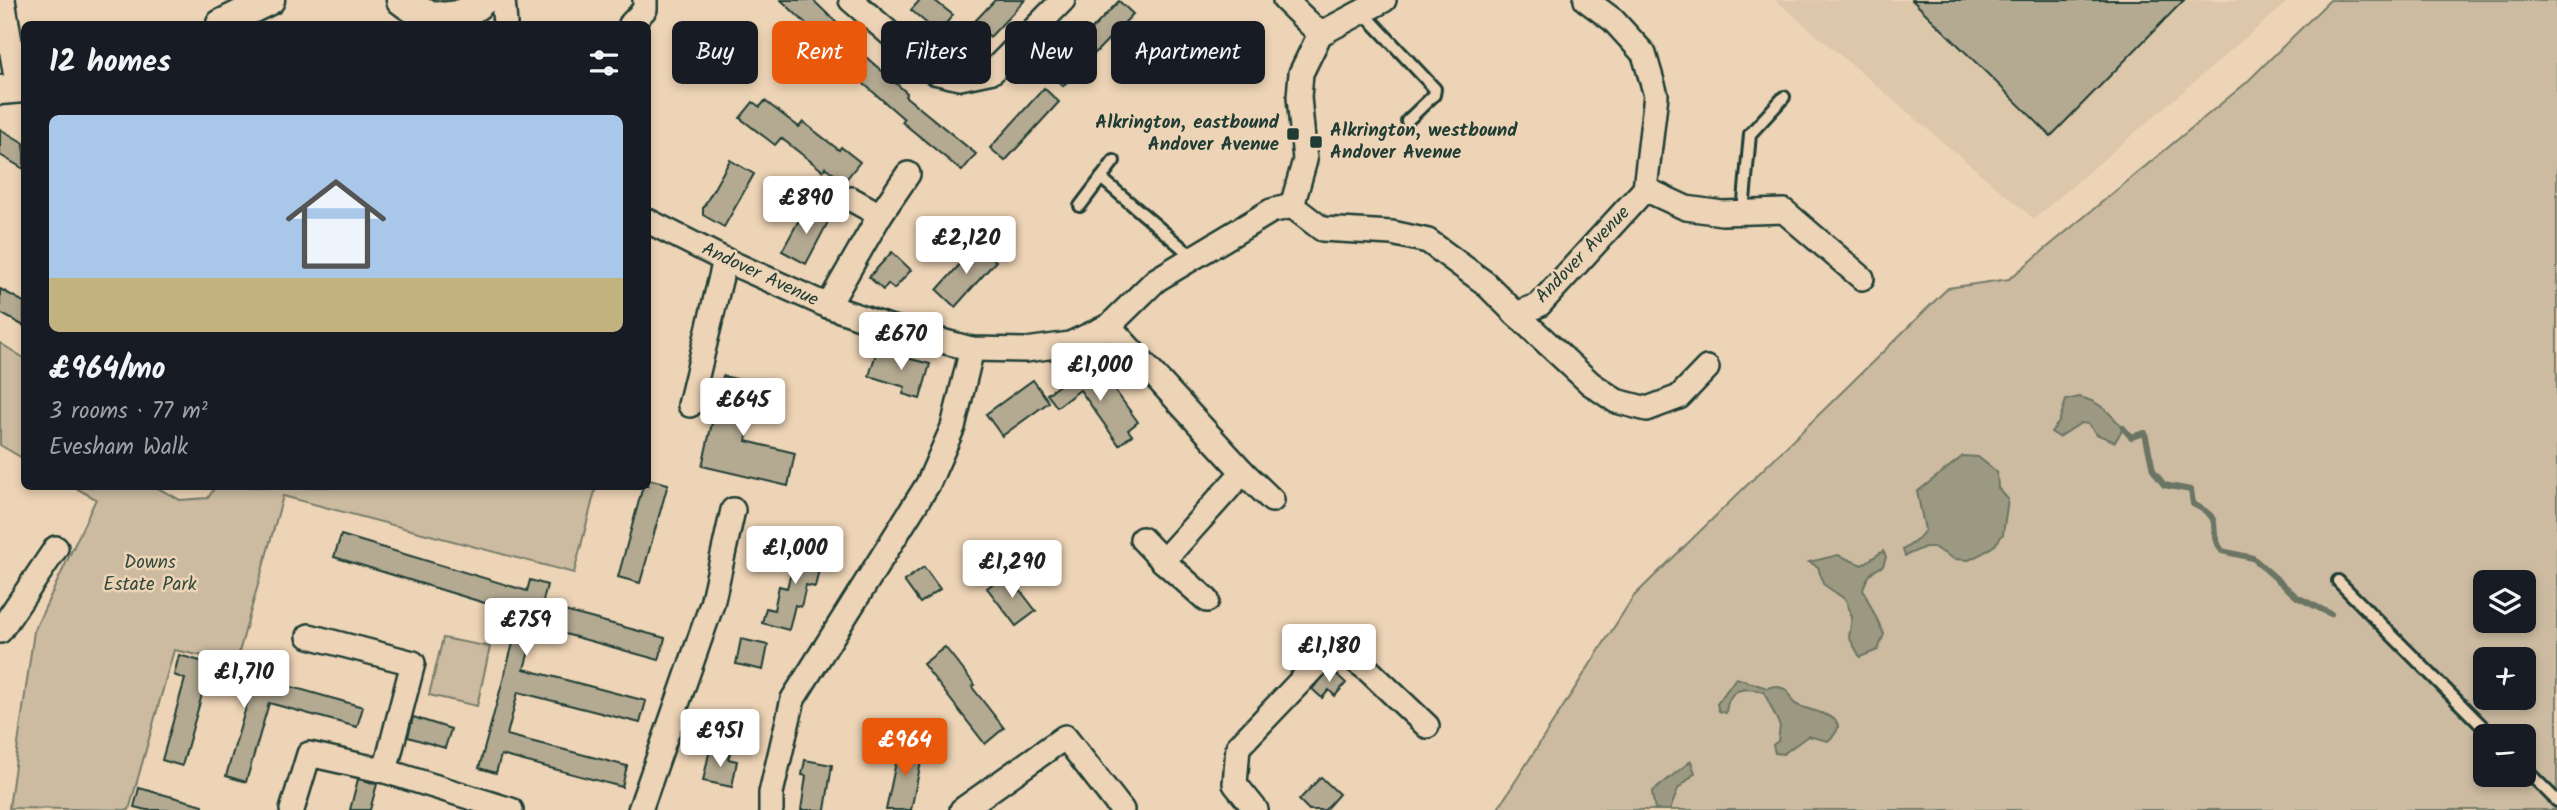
<!DOCTYPE html>
<meta charset="utf-8">
<style>
:root{--surface:#171b24;--page:#242831;--text:#f1f3f6;--muted:#9ea1a6;--line:#363941;--accent:#ea580c}
body{margin:0;font-family:Kalam,sans-serif;background:var(--page);color:var(--text);height:100vh;display:flex;flex-direction:column;font-size:26px;white-space:nowrap}
*{box-sizing:border-box;margin:0}
p{font-size:23px;color:var(--muted)}
.icon{flex:none;width:38px;height:38px;fill:none;stroke:currentColor;stroke-width:2;stroke-linecap:round;stroke-linejoin:round}
.map{position:relative;flex:1;overflow:hidden}
.sheet{position:absolute;left:21px;top:21px;width:630px;height:469px;display:flex;flex-direction:column;background:var(--surface);border-radius:10px;box-shadow:0 4px 10px #0003}
.sheet>*{flex:none}
.top-card{position:absolute;left:672px;top:21px;width:665px;height:63px;display:flex;gap:14px}
.tools{position:absolute;left:2473px;top:570px;display:grid;gap:14px}
.tools a{display:grid;place-items:center;width:63px;height:63px;border-radius:10px;background:var(--surface);box-shadow:0 4px 10px #0003;font-size:35px}
.price{position:absolute;translate:-50% -60px;padding:0 16px;border-radius:7px;background:#fff;color:#222;font-size:23px;line-height:46px;filter:drop-shadow(0 2px 4px #0008)}
.price::after{content:'';position:absolute;left:50%;top:42px;width:21px;height:16px;margin-left:-10px;background:inherit;clip-path:polygon(0 0,100% 0,50% 100%)}
.price.on{background:var(--accent);color:#fff}
ul{padding:0;list-style:none}
li{display:grid;align-content:center;gap:14px;height:371px;padding:0 28px}
li+li{border-top:2px solid var(--line)}
li span{display:grid;place-items:center;height:217px;border-radius:10px;color:#555}
li>.icon{margin-inline-start:auto}
span .icon{width:126px;height:126px;fill:#fffc;stroke-width:1}
li b{font-size:30px}
h2{display:flex;justify-content:space-between;align-items:center;height:84px;padding:0 28px;font-size:30px}
.pill{padding:0 24px;border-radius:10px;background:var(--surface);box-shadow:0 4px 10px #0003;font-size:24px;line-height:63px}
.pill.on{background:var(--accent);color:#fff}
.map>svg:first-child{display:block}
.built{fill:#ddc7ab}
.green{fill:#ccbba1;stroke:#767c6a;stroke-width:2;fill-rule:evenodd}
.water{fill:#9c9983;stroke:#6a7463;stroke-width:2}
.lines{fill:none;stroke-linecap:round;stroke-linejoin:round}
.stream{stroke:#6a7463;stroke-width:6}
.building{fill:#b4aa92;stroke:#1f3d34;stroke-width:2}
.service-casing{stroke:#1f3d34;stroke-width:16}
.minor-casing{stroke:#1f3d34;stroke-width:28}
.tertiary-casing{stroke:#1f3d34;stroke-width:33}
.service{stroke:#eed4b6;stroke-width:10}
.minor{stroke:#eed4b6;stroke-width:23}
.tertiary{stroke:#eed4b6;stroke-width:28}
.poi-dot{fill:#1f3d34;stroke:#eed4b6;stroke-width:2.5}
.labels{text-anchor:middle;dominant-baseline:central;stroke-width:5;stroke-linejoin:round;paint-order:stroke}
.poi-label{font-size:19px;font-weight:bold;fill:#1f3d34;stroke:#eed4b6;text-anchor:end}
.street-label{font-size:19px;fill:#1f3d34;stroke:#eed4b6}
.park-label{font-size:19px;fill:#304a3f;stroke:#eed4b6}
</style>
<div class="map">
<svg width="2557" height="810" viewBox="0 0 2557 810">
<rect width="100%" height="100%" fill="#eed4b6"/>
<filter id="ink" filterUnits="userSpaceOnUse"><feTurbulence type="fractalNoise" baseFrequency=".0143" numOctaves="2"/><feDisplacementMap in="SourceGraphic" scale="14" xChannelSelector="R" yChannelSelector="G"/><feConvolveMatrix kernelMatrix="1 2 1 2 8 2 1 2 1" color-interpolation-filters="sRGB"/></filter>
<g filter="url(#ink)">
<polygon class="built" points="1775,0 2290,0 2034,219"/>
<g class="green">
<path d="M2330 0H2557V810H1497L1634 596 1948 288 2009 279 2246 83ZM2485 583H2524V621H2485ZM2485 660H2524V698H2485ZM2485 737H2524V775H2485Z"/>
<polygon points="0,343 24,358 24,459 0,445"/>
<polygon points="215,487 596,487 574,573 283,496 236,663 174,650 129,810 9,808 34,631 96,499 74,487 156,487 180,500 208,498"/>
<polygon points="443,638 490,647 477,706 429,695"/>
</g>
<g class="water">
<path d="M2079 397C2099 401 2109 412 2123 428L2115 442 2096 434 2088 424 2081 423 2059 437 2051 432 2059 422 2066 400Z"/>
<polygon points="1963,456 1978,457 1997,472 1998,488 2008,499 2003,534 1995,545 1983,553 1969,560 1954,559 1933,547 1925,547 1905,556 1903,550 1917,540 1925,530 1917,492"/>
<path d="M1883 551 1886 557 1883 566C1871 571 1866 578 1863 590L1884 634 1878 650 1860 657 1849 637 1852 617 1846 600 1823 584 1818 567 1809 562 1838 555 1862 565Z"/>
<path d="M1736 678 1767 688 1775 686 1785 689C1790 693 1790 699 1794 703 1802 712 1861 713 1828 741L1808 736 1783 754 1775 753 1773 745 1778 741 1780 726 1764 692C1743 686 1728 688 1726 713L1719 711 1717 704Z"/>
<polygon points="1691,761 1695,773 1678,789 1670,810 1655,810 1652,792"/>
</g>
<g class="lines">
<path class="stream" d="M2123 428 2131 437 2145 433 2153 470 2164 485 2191 490 2193 504C2228 521 2205 526 2222 551L2253 558 2297 597 2331 614"/>
</g>
<g class="building">
<polygon points="781,0 813,0 839,25 835,30 907,93 905,96 976,154 962,171 902,122 904,119 832,56 836,52"/>
<polygon points="920,0 934,0 953,15 938,33 911,10"/>
<polygon points="995,0 1025,0 990,37 975,21"/>
<polygon points="1912,0 2184,0 2051,136"/>
<polygon points="1119,1 1133,14 1063,86 1050,73"/>
<polygon points="1044,88 1059,102 1005,161 990,148"/>
<polygon points="765,101 799,127 803,122 839,150 841,147 860,162 844,182 825,167 823,171 781,138 775,145 740,118 753,102 760,107"/>
<polygon points="0,129 24,143 24,169 0,155"/>
<polygon points="730,160 754,174 724,227 703,215 703,208"/>
<polygon points="806,207 829,220 806,264 782,251"/>
<polygon points="978,244 996,261 955,307 937,290"/>
<polygon points="892,252 911,270 894,289 888,284 883,290 869,277"/>
<polygon points="0,289 24,302 24,326 0,313"/>
<polygon points="877,350 930,364 920,399 903,394 905,387 869,376"/>
<polygon points="1099,368 1138,422 1128,430 1132,435 1119,445 1080,390 1057,407 1047,394 1071,377 1077,384"/>
<polygon points="723,376 759,384 746,441 795,453 788,486 702,466"/>
<polygon points="1033,380 1049,402 1002,436 986,414"/>
<polygon points="648,479 668,484 640,583 618,577 643,486 648,486"/>
<polygon points="341,535 527,591 530,580 547,585 542,605 665,638 659,660 536,626 524,669 646,701 640,723 518,692 507,735 627,766 622,787 501,755 496,773 479,768 521,614 334,557"/>
<polygon points="799,542 824,548 815,587 806,585 801,607 795,605 789,630 762,623 766,608 774,610 779,586 787,588"/>
<polygon points="924,567 940,589 920,603 904,581"/>
<polygon points="1007,573 1036,611 1016,626 987,588"/>
<polygon points="741,639 768,645 763,670 736,664"/>
<polygon points="945,647 975,685 972,687 1004,728 985,744 923,664"/>
<polygon points="179,655 363,707 357,727 269,703 246,782 226,776 249,697 205,684 182,766 162,760 185,679 174,675"/>
<polygon points="1331,669 1346,683 1335,696 1329,690 1322,698 1312,689"/>
<polygon points="413,717 451,729 445,748 408,737"/>
<polygon points="900,743 924,748 911,810 886,810"/>
<polygon points="710,749 730,753 728,759 737,761 732,787 703,781"/>
<polygon points="805,760 832,765 825,810 801,810 806,776 802,775"/>
<polygon points="1321,777 1339,794 1325,810 1309,810 1299,800"/>
<polygon points="358,779 377,784 370,810 350,810"/>
<polygon points="139,788 203,805 202,810 146,810 134,807"/>
</g>
<g class="lines">
<defs>
<g id="service">
<polyline points="1363,12 1435,89 1434,95 1407,121"/>
<polyline points="1101,178 1193,257"/>
<polyline points="1080,206 1114,161"/>
<polyline points="1743,212 1750,134 1784,97"/>
<polyline points="2338,581 2493,737"/>
<polyline points="2524,768 2557,801"/>
</g>
<g id="minor">
<polyline points="3,0 18,89"/>
<polyline points="503,0 505,24"/>
<polyline points="851,0 934,72 960,78 993,71 1063,0"/>
<polyline points="1285,0 1320,34"/>
<polyline points="631,24 645,9 645,0"/>
<polyline points="1645,189 1686,208 1722,213 1784,211 1862,278"/>
<polyline points="1292,206 1322,229 1392,233 1428,241 1485,283 1516,314 1539,305 1645,189 1656,95 1644,54 1613,20 1586,0"/>
<polyline points="1292,206 1305,160 1299,97 1301,73 1320,34 1384,0"/>
<polyline points="880,215 908,174"/>
<polyline points="648,221 725,260 828,306 889,327 972,349 1026,350 1070,344 1109,326 1156,280 1271,211 1292,206"/>
<polyline points="828,306 880,215 851,199"/>
<polyline points="1516,314 1590,383 1616,401 1647,409 1679,397 1707,368"/>
<polyline points="1109,326 1243,472 1163,561 1207,600"/>
<polyline points="690,405 725,260"/>
<polyline points="1243,472 1272,500"/>
<polyline points="1142,539 1163,561"/>
<polyline points="0,631 56,548"/>
<polyline points="309,636 413,663 385,771"/>
<polyline points="292,810 309,754 385,771 511,810"/>
<polyline points="640,810 712,604 733,510"/>
<polyline points="771,810 771,793 793,699 928,484 953,427 972,349"/>
<polyline points="962,810 1065,737 1122,810"/>
<polyline points="1256,810 1235,784 1238,747 1335,645 1367,669 1427,726"/>
</g>
<g id="tertiary">
<path d="M401 0C426 20 459 24 483 0"/>
<polyline points="221,24 270,0"/>
<polyline points="0,90 24,88"/>
</g>
</defs>
<use href="#service" class="service-casing"/>
<use href="#minor" class="minor-casing"/>
<use href="#tertiary" class="tertiary-casing"/>
<use href="#service" class="service"/>
<use href="#minor" class="minor"/>
<use href="#tertiary" class="tertiary"/>
</g>
</g>
<g class="poi-dot">
<rect x="1286" y="127" width="14" height="14" rx="3.5"/>
<rect x="1309" y="135" width="14" height="14" rx="3.5"/>
</g>
<g class="labels">
<g class="poi-label">
<text x="1279" y="123">Alkrington, eastbound<tspan x="1279" dy="22">Andover Avenue</tspan></text>
<text x="1330" y="131" text-anchor="start">Alkrington, westbound<tspan x="1330" dy="22">Andover Avenue</tspan></text>
</g>
<g class="street-label">
<text transform="translate(1583 255) rotate(-46)">Andover Avenue</text>
<text transform="translate(760 275) rotate(25)">Andover Avenue</text>
</g>
<g class="park-label">
<text x="150" y="563">Downs<tspan x="150" dy="22">Estate Park</tspan></text>
</g>
</g>
</svg>
<div class="tools">
<a><svg class="icon" aria-label="layers" viewBox="0 0 24 24"><path d="M12 4l9 5-9 5-9-5zM3 14l9 5 9-5"/></svg></a>
<a>+</a>
<a>−</a>
</div>
<b class="price" style="left:806px;top:236px">£890</b>
<b class="price" style="left:966px;top:276px">£2,120</b>
<b class="price" style="left:901px;top:372px">£670</b>
<b class="price" style="left:1100px;top:403px">£1,000</b>
<b class="price" style="left:743px;top:438px">£645</b>
<b class="price" style="left:795px;top:586px">£1,000</b>
<b class="price" style="left:1012px;top:600px">£1,290</b>
<b class="price" style="left:526px;top:658px">£759</b>
<b class="price" style="left:1329px;top:684px">£1,180</b>
<b class="price" style="left:244px;top:710px">£1,710</b>
<b class="price" style="left:720px;top:769px">£951</b>
<b class="price on" style="left:905px;top:778px">£964</b>
<div class="top-card">
<a class="pill">Buy</a>
<a class="pill on">Rent</a>
<a class="pill">Filters</a>
<a class="pill">New</a>
<a class="pill">Apartment</a>
</div>
<section class="sheet">
<h2>12 homes<svg class="icon" aria-label="filters" viewBox="0 0 24 24"><path d="M4 7h16M4 17h16"/><circle cx="9" cy="7" r="2"/><circle cx="15" cy="17" r="2"/></svg></h2>
<ul>
<li><span style="background:linear-gradient(#a9c7e8 75%,#c2b280 0)"><svg class="icon" aria-label="home" viewBox="0 0 24 24"><path d="M3 11l9-7 9 7M6 9v11h12V9"/></svg></span><div><b>£964/mo</b><p>3 rooms · 77 m²</p><p>Evesham Walk</p></div></li>
</ul>
</section>
</div>
